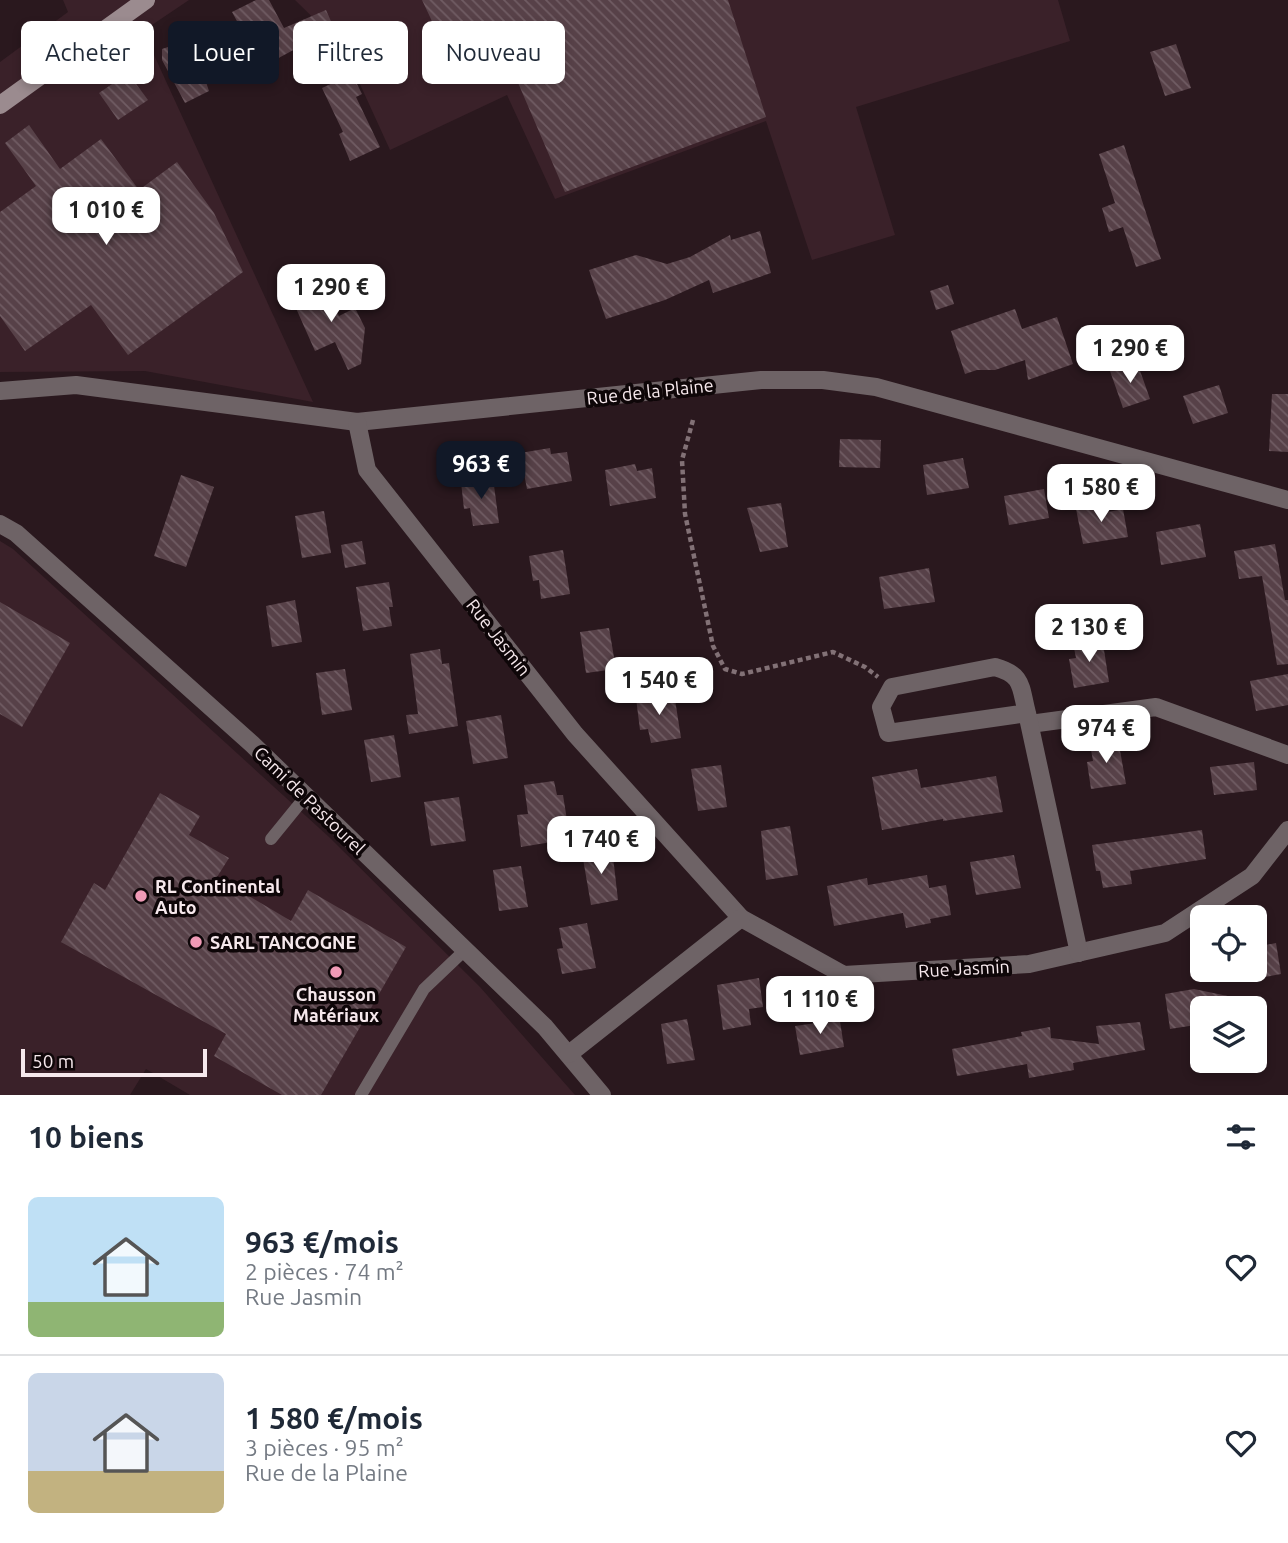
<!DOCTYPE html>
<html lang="fr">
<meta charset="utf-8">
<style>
:root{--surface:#fff;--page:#f6f6f7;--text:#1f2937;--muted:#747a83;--line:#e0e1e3;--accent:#111827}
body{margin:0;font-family:Ubuntu,sans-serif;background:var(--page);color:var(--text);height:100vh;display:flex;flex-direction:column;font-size:26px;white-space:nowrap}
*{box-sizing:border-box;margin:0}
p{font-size:23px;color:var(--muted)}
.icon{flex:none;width:38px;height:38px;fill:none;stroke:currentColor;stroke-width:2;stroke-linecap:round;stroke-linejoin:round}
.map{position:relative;height:1095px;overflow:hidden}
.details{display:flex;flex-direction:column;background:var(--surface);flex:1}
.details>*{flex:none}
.top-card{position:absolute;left:21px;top:21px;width:700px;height:63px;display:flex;gap:14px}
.buttons{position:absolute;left:1190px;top:905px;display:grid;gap:14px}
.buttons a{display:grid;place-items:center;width:77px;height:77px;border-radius:10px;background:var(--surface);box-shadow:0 4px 10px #0003;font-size:35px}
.scale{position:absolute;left:21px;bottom:18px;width:186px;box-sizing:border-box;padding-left:7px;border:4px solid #f6e8ec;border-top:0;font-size:19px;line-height:24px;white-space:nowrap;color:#f6e8ec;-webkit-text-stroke:5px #0e0608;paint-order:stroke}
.price{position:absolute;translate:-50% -60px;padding:0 16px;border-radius:14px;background:#fff;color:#222;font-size:23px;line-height:46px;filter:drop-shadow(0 2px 4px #0008)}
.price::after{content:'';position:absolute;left:50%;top:42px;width:21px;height:16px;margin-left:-10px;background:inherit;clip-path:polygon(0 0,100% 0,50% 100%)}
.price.current{background:var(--accent);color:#fff}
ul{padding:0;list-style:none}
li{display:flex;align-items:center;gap:21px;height:175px;padding:0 28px}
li+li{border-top:2px solid var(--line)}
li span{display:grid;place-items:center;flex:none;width:196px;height:140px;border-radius:10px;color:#555}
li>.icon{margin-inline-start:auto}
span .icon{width:84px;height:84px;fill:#fffc;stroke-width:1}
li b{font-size:30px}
h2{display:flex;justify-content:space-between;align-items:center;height:84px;padding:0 28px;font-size:30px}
.chip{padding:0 24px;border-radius:10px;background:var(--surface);box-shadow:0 4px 10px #0003;font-size:24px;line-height:63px}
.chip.current{background:var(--accent);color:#fff}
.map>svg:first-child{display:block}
.built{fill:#3a2129}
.building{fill:url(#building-back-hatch)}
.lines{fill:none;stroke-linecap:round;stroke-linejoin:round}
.path{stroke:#827176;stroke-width:4.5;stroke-dasharray:5 3.5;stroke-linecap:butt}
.service{stroke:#6e6366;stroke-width:12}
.pedestrian{stroke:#6e6366;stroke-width:18}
.minor{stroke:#6e6366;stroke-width:18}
.secondary{stroke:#9b8b8f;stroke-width:18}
.poi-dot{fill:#f09ab6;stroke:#0e0608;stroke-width:2.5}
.labels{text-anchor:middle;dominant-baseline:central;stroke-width:7;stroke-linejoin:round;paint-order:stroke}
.street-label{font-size:18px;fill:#f6e8ec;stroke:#0e0608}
.poi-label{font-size:18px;font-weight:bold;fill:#f6e8ec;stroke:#0e0608;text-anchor:start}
</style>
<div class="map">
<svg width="1288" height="1095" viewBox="0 0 1288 1095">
<defs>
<pattern id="building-back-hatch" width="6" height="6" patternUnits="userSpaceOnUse" patternTransform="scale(1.75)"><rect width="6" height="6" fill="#574148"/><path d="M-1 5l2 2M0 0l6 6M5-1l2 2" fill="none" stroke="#705c63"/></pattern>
</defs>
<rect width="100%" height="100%" fill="#2a181e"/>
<g class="built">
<polygon points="63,0 189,0 143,31 313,402 145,371 0,372 0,62 68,12"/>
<polygon points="295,0 1058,0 1070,41 856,107 895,235 812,260 766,121 555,199 507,95 390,150 343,47"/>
<polygon points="0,541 13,549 329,837 480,987 575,1095 190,1095 146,1069 130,1095 0,1095"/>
</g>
<g class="building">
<polygon points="256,0 269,0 284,28 326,10 334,28 262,67 232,12"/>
<polygon points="422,0 728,0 766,117 565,192 503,48 455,70"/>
<polygon points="192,39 213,78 206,82 209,91 185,103 162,60 162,49"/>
<polygon points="1176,44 1191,88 1165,96 1150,52"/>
<polygon points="128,73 148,100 118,120 99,93"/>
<polygon points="352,74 362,94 356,97 380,147 350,161 339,134 343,132 322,88"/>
<polygon points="29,125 60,169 101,139 139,190 177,162 214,213 243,272 128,355 91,305 25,351 0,316 0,212 36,186 5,143"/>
<polygon points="1124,145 1161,259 1136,267 1123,227 1109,232 1102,208 1115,203 1099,154"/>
<polygon points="760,231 771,273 713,293 709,280 665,300 606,319 589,270 636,255 667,264 690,257 730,235 731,240"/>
<polygon points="323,281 339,316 355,308 365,328 361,364 348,370 335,342 315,351 291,297"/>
<polygon points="948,285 954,304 936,310 930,291"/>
<polygon points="1015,309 1022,329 1057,317 1073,364 1028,380 1025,360 995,370 977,370 965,374 951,331"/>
<polygon points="1137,362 1150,399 1123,408 1110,371"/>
<polygon points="1219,385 1228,413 1193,424 1183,396"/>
<polygon points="1272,394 1288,394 1288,452 1269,451"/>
<polygon points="840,439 881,440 880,468 839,467"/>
<polygon points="550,448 551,454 567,452 572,481 527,489 520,453"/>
<polygon points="963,458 969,488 927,495 923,465"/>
<polygon points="635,464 637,471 652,468 656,498 610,506 605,470"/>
<polygon points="181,475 214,487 186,567 154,556"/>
<polygon points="493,478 499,523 473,526 470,508 464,509 461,482"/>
<polygon points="1044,489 1049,518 1009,525 1004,496"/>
<polygon points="781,503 788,547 760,552 747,508"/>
<polygon points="1106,504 1108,512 1123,509 1128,537 1083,544 1076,509"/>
<polygon points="324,511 331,553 302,558 295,516"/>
<polygon points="1200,524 1206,557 1161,565 1156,532"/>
<polygon points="362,541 366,564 345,568 341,545"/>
<polygon points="1275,544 1285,600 1288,600 1288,664 1277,665 1262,576 1239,579 1234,551"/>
<polygon points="563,550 570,594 541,599 539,580 533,581 529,556"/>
<polygon points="929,568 935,602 884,609 879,577"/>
<polygon points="389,582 393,607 389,607 392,626 363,631 356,587"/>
<polygon points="295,600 302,642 272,647 266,606"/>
<polygon points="0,602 70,643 22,727 0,714"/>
<polygon points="609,628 616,669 586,673 580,632"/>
<polygon points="1102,637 1109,682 1074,688 1069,659 1076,658 1073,643"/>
<polygon points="440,649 442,664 449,663 458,726 409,734 406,715 418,714 410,654"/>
<polygon points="345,669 352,710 322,715 316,673"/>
<polygon points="1288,674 1288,705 1256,711 1250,681"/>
<polygon points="674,693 681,738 651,743 648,729 640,730 636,698"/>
<polygon points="501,715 508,758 473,764 466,721"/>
<polygon points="394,735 401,777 371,782 364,740"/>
<polygon points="1118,739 1126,784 1091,789 1087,762 1093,761 1090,744"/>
<polygon points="1254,762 1257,790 1214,795 1210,767"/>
<polygon points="721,765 727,807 698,811 691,769"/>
<polygon points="917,769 921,788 996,776 1003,812 943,821 943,819 882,830 872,777"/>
<polygon points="554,781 557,795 563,795 570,839 521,847 517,815 528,814 524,785"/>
<polygon points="160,793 200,816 189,835 229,858 217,877 291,921 308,890 406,947 321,1095 282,1095 214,1056 226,1034 61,942 94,883 105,890"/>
<polygon points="459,797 466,841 431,846 424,802"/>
<polygon points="790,826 798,875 766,880 761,831"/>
<polygon points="1202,830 1206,859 1130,871 1132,884 1103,888 1100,871 1096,871 1092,845"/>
<polygon points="612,848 618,900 591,905 582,853"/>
<polygon points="1014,855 1021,888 976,895 970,862"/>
<polygon points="521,866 528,907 499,911 493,870"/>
<polygon points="927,875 929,888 946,885 951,915 930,919 931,923 906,928 903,913 834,926 827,886 867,878 868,885"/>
<polygon points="587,923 596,968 562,974 557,949 563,948 559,928"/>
<polygon points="1276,943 1281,974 1255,979 1255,947"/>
<polygon points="759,978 763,1007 749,1009 751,1025 723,1030 717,985"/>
<polygon points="1194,989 1242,999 1241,1008 1202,1008 1202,1024 1170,1029 1165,994"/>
<polygon points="839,1015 844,1047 800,1055 795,1026 816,1023 815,1019"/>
<polygon points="687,1019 695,1060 667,1064 661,1024"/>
<polygon points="1140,1022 1145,1050 1073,1063 1074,1070 1029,1078 1027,1064 957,1076 952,1049 1022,1036 1021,1032 1050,1027 1051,1038 1099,1044 1096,1026"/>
</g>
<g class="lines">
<polyline class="path" points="693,420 682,460 685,514 713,646 725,669 742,674 833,652 865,667 878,677"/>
<g class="service">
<polyline points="271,839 306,796"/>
<polyline points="361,1095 424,989 465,950"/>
</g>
<polyline class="pedestrian" points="1030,724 1156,707 1288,755"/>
<g class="minor">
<polyline points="0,391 76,385 357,422 761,380 823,380 876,387 1288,500"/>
<polyline points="357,422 367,470 575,734 741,918 844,975 1029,964 1165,933 1252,876 1288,830"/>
<polyline points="0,524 16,533 252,744 545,1027 602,1095"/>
<path d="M1027 713 888 733 881 707 892 687 995 667C1024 675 1020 687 1027 713L1079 953"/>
<polyline points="569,1054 741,918"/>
</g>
<polyline class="secondary" points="0,105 146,0"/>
</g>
<g class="poi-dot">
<circle cx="141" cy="896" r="7"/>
<circle cx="196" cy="942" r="7"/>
<circle cx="336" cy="972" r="7"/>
</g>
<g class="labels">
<g class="street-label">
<text transform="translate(650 391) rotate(-6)">Rue de la Plaine</text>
<text transform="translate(499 637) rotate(52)">Rue Jasmin</text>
<text transform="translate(310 800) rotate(44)">Cami de Pastourel</text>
<text transform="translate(964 968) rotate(-3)">Rue Jasmin</text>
</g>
<g class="poi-label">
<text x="155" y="886">RL Continental<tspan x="155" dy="21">Auto</tspan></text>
<text x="210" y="942">SARL TANCOGNE</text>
<text x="336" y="994" text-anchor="middle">Chausson<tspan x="336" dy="21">Matériaux</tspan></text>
</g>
</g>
</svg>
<div class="buttons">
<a><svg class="icon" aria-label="locate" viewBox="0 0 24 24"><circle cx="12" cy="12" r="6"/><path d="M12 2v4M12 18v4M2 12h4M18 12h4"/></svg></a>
<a><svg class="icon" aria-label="layers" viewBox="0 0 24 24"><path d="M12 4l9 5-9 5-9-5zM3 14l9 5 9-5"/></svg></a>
</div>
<div class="scale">50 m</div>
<b class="price" style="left:106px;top:247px">1 010 €</b>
<b class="price" style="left:331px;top:324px">1 290 €</b>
<b class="price" style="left:1130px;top:385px">1 290 €</b>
<b class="price current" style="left:481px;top:501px">963 €</b>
<b class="price" style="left:1101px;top:524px">1 580 €</b>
<b class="price" style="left:1089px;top:664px">2 130 €</b>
<b class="price" style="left:659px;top:717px">1 540 €</b>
<b class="price" style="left:1106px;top:765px">974 €</b>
<b class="price" style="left:601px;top:876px">1 740 €</b>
<b class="price" style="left:820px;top:1036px">1 110 €</b>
<div class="top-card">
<a class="chip">Acheter</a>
<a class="chip current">Louer</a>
<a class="chip">Filtres</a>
<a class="chip">Nouveau</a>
</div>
</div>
<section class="details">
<h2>10 biens<svg class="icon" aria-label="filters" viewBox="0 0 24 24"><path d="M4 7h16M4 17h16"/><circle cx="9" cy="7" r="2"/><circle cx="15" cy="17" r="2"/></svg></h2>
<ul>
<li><span style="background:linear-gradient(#bfe0f5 75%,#8fb573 0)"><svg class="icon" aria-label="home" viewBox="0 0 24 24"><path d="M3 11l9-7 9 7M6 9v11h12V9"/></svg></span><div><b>963 €/mois</b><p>2 pièces · 74 m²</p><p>Rue Jasmin</p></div><svg class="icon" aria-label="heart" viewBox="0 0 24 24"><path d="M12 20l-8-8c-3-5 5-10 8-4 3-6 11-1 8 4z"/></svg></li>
<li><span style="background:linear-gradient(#c9d6e8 70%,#c2b280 0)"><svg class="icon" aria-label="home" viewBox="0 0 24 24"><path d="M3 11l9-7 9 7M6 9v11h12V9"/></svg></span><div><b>1 580 €/mois</b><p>3 pièces · 95 m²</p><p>Rue de la Plaine</p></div><svg class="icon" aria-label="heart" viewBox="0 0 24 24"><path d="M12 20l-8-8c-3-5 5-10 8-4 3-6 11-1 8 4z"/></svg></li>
</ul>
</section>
